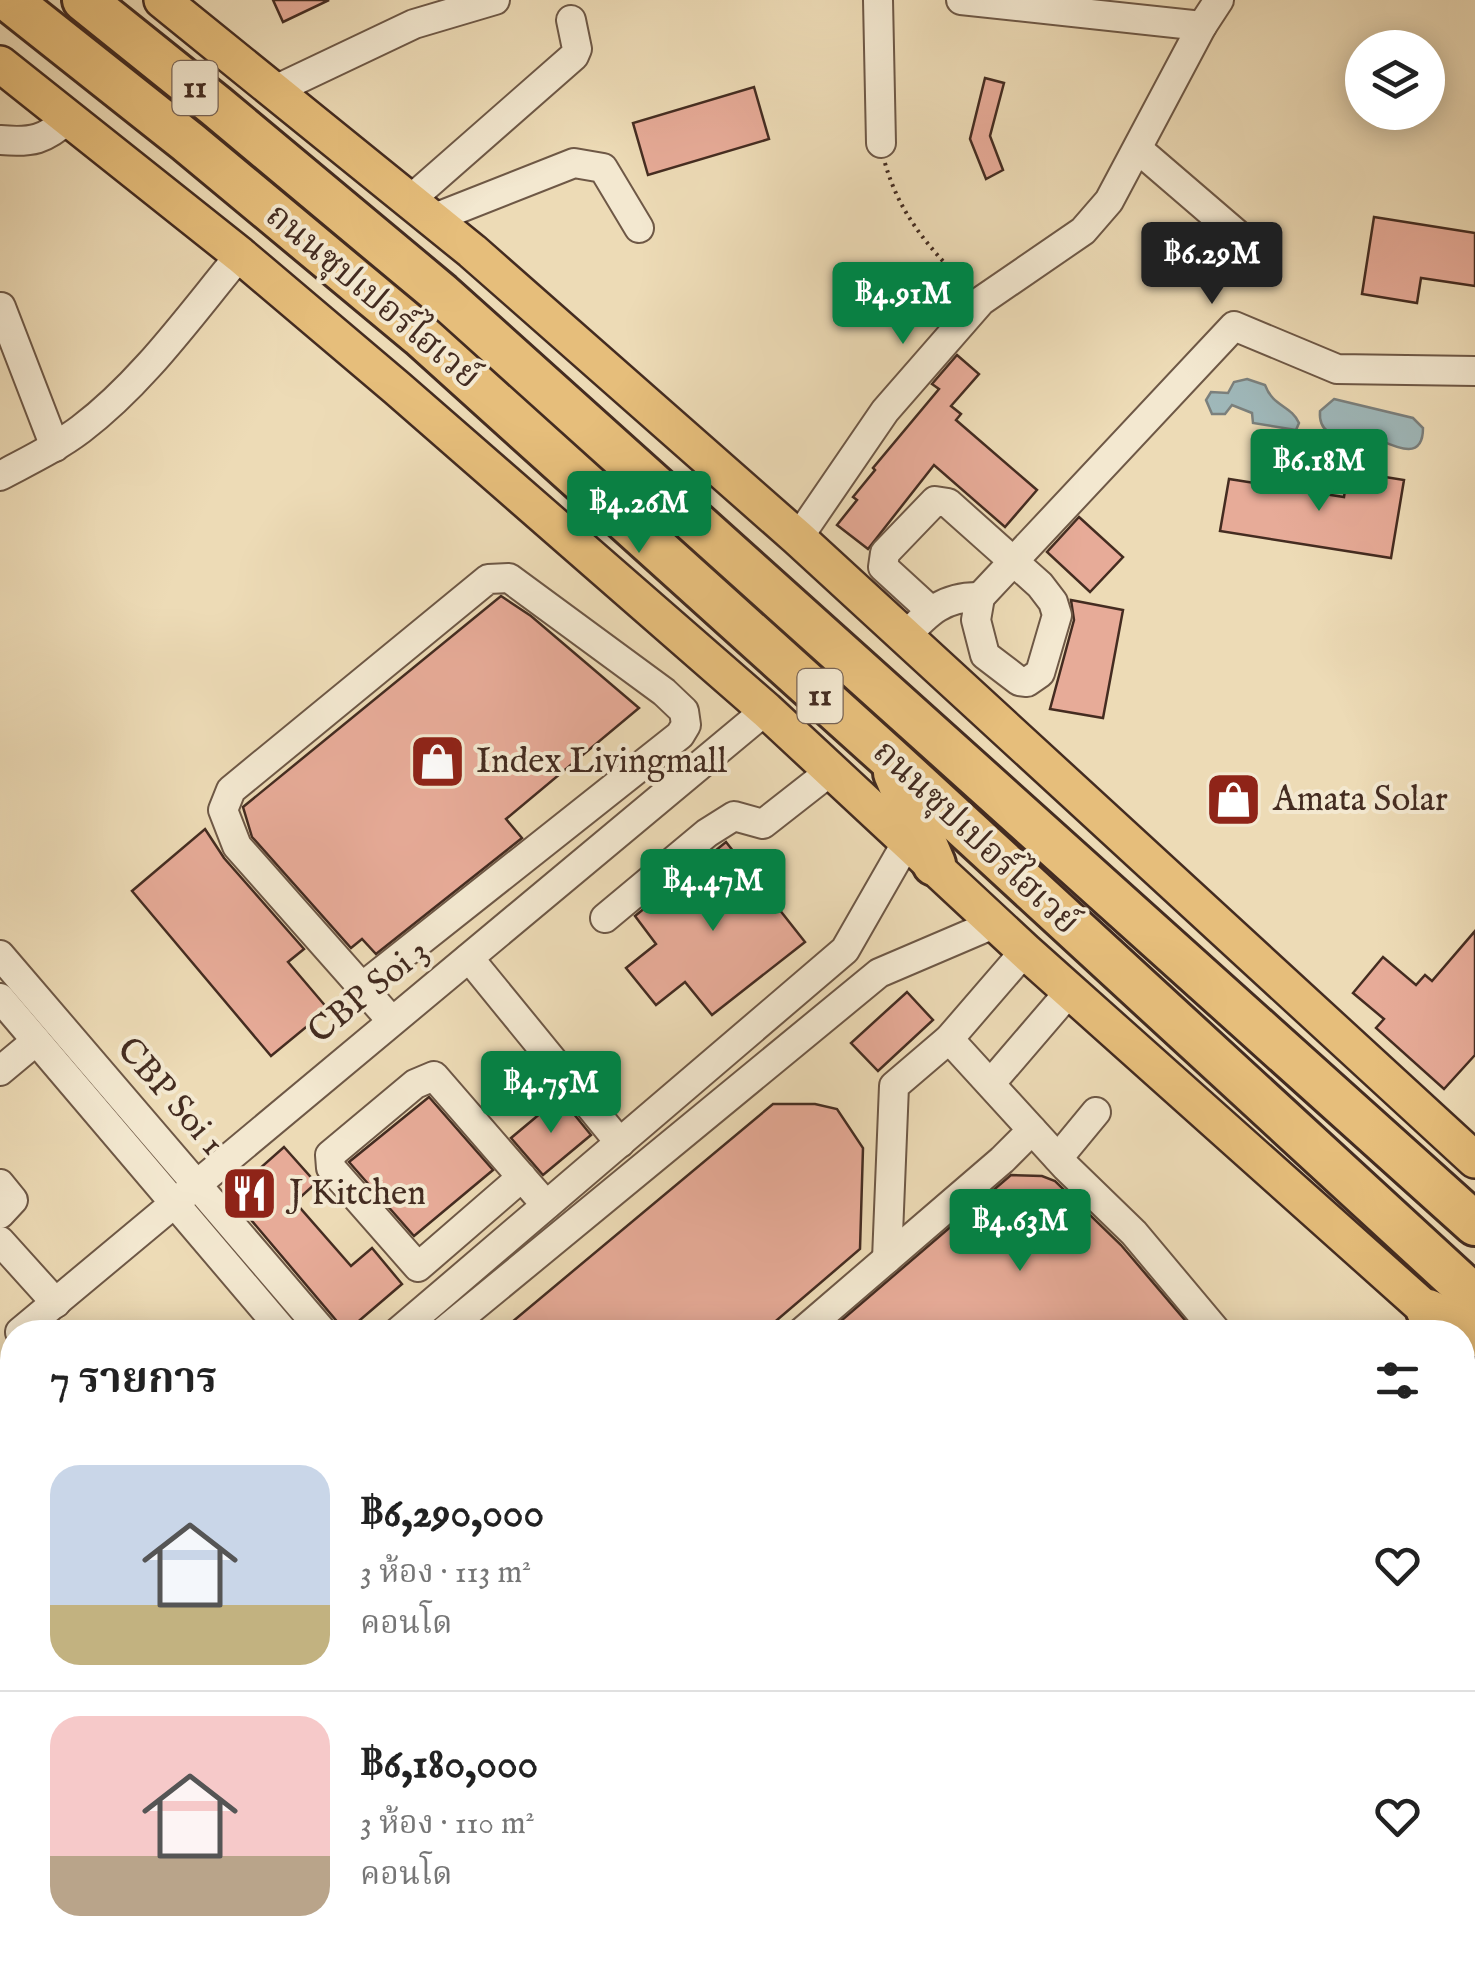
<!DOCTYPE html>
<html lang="th">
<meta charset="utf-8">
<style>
:root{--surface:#fff;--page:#f6f6f6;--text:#222;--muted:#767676;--line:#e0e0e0;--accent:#0b8043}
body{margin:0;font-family:"IM FELL English","Noto Serif Thai",serif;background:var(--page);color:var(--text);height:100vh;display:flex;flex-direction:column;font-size:38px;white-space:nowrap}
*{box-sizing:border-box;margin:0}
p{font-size:32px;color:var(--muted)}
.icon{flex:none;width:55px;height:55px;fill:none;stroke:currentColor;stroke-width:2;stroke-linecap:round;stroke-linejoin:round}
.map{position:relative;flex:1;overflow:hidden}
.details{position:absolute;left:0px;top:1320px;width:1475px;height:642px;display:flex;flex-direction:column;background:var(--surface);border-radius:40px 40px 0 0;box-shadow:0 5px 25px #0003}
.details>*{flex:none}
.controls{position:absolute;left:1345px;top:30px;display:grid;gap:20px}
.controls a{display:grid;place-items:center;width:100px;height:100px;border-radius:50%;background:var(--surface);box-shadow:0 5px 25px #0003;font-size:50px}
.price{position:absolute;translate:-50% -85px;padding:0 22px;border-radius:10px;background:var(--accent);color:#fff;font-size:32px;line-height:65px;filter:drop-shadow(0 2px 5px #0008)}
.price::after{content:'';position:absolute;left:50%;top:60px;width:30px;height:22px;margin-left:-15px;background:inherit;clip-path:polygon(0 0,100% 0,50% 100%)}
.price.current{background:#222;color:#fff}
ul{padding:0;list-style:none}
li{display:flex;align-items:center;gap:30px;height:250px;padding:0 50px}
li+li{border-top:2px solid var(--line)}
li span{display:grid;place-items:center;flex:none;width:280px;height:200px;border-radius:30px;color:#555}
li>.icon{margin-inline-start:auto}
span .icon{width:120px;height:120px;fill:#fffc;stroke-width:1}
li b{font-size:42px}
h2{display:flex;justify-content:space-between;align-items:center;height:120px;padding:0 50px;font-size:42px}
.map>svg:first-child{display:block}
.water{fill:#9fb8ba;stroke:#7b807d;stroke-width:2.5}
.building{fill:#e7ab98;stroke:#442c21;stroke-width:2.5}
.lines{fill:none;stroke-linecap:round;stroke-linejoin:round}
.minor-casing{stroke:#6e5846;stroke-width:32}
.major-casing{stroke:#442c21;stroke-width:40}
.highway-casing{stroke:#442c21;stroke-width:48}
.path{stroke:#442c21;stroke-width:4;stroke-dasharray:2.5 5;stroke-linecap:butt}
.minor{stroke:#f3e8d0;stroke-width:28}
.major{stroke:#e6be7b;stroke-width:35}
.highway{stroke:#e6be7b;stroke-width:42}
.labels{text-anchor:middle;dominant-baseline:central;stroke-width:8;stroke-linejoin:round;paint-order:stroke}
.shield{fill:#f3e8d0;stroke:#786456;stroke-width:2.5}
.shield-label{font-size:32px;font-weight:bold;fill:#442c21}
.street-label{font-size:35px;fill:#442c21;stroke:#f3e8d0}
.poi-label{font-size:35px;fill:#442c21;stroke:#f3e8d0;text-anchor:start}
</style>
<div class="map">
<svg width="1475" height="1962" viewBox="0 0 1475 1962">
<rect width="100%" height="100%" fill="#eddbb6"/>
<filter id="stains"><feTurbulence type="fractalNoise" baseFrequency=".002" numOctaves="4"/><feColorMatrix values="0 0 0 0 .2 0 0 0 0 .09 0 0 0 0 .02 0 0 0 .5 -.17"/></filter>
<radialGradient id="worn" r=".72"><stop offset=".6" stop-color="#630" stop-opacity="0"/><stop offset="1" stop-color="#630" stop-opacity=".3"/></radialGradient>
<g class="water">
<path d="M1247 379 1265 385C1273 407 1291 405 1299 423L1296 430 1253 423 1252 413 1232 405 1225 414H1212L1206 400 1211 392 1228 393 1234 382Z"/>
<path d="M1334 399 1413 418 1423 428C1423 469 1382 438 1366 435L1360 440C1340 436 1318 437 1320 411Z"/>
</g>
<g class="building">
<polygon points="273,0 329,0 283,22"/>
<polygon points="985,78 1004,83 990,136 1003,170 986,179 970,139"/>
<polygon points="754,87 769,139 648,175 633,123"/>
<polygon points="1374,217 1475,233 1475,286 1421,278 1417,303 1362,294"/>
<polygon points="957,355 979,374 951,406 961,414 956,420 1037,490 1005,527 934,465 868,549 837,525 857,500 853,497 875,470 873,468 939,389 932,384"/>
<polygon points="1348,471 1404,480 1391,558 1220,531 1229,479 1344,497"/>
<polygon points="1079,517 1123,557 1090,592 1047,552"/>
<polygon points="501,596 531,616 639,708 506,819 522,838 376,954 362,939 351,948 252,837 243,807"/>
<polygon points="1071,600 1123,610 1103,718 1050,709 1074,620"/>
<polygon points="205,829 224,858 304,949 288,962 328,1009 271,1056 132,891"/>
<polygon points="726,842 805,942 712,1015 685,982 656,1005 626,968 656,944 635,916"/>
<polygon points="1475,931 1475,1055 1444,1089 1376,1028 1384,1019 1353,993 1383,957 1416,985 1425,975 1432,981"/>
<polygon points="907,992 933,1020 878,1071 851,1043"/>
<polygon points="429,1097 493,1170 414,1236 349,1162"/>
<polygon points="560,1097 591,1135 543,1175 511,1138"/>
<polygon points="773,1104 815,1104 837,1109 863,1148 860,1249 763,1332 500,1332"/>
<polygon points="284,1147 316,1183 295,1202 351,1266 372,1248 402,1284 346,1332 230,1195"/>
<polygon points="1011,1175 1042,1176 1055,1181 1121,1245 1195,1332 828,1332"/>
</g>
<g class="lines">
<defs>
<g id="minor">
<polyline points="878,0 881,143"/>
<polyline points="961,0 1202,26"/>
<polyline points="275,90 414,24 495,0"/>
<path d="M0 140C32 143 45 140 69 118"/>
<polyline points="1139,150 1253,248"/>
<polyline points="410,200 574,56 577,49 571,20"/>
<polyline points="432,219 574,163 603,168 639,228"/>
<polyline points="1,307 55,447"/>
<path d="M0 476C28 461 56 448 81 429 143 382 191 314 240 255"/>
<polyline points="798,538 885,411 981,301 1083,231 1109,201 1202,26 1219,0"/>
<polyline points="980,597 1234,326 1337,369 1475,371"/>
<path d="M905 637C928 612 944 596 980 597L976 620 985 655 1019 681 1027 682 1040 673 1057 615 1053 602 1040 585 948 503 935 501 885 553 883 567 930 610"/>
<polyline points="605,918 707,833 734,816 763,824 832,770"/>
<polyline points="0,955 323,1332"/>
<polyline points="469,958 620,1143"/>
<polyline points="362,987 680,735 686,725 684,711 664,692 509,578 488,579 231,790 223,810 237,846 391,1020"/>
<polyline points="0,998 284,1332"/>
<polyline points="949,1039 1066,1167 1134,1233 1217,1332"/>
<polyline points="0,1071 36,1041"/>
<polyline points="991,1083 1070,991"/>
<polyline points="1058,1158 1096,1112"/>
<polyline points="522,1177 418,1267 331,1168 330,1155 415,1084 434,1076 546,1205"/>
<polyline points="0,1184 13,1200 0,1214"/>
<polyline points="0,1241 56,1303"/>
<polyline points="887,1259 894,1086 949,1039 1025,951"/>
<polyline points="20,1332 766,710"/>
<polyline points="398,1332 845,950 908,840"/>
<polyline points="443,1332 879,973 996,923"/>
<polyline points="802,1332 1002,1160 1032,1130"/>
<polyline points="0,1527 12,1542"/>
<polyline points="0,1657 12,1647"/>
<polyline points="0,1711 12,1701"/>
<polyline points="0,1872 12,1903"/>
<polyline points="1462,1914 1475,1903"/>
<polyline points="32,1950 37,1962"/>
<polyline points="435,1950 441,1957 450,1950"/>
<polyline points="818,1950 829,1962"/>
<polyline points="850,1950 860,1962"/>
<polyline points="0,1953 3,1962"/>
<polyline points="68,1962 82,1950"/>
<polyline points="505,1962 519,1950"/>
<polyline points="654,1962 668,1951 677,1962"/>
<polyline points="979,1962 992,1950"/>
<polyline points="1098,1962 1112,1950"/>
<polyline points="1407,1962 1421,1950"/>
</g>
<g id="major">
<polyline points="162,0 472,251 798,538 1475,1160"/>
<polyline points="0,64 240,255 397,388 766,710 1025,951 1448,1329"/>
</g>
<g id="highway">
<polyline points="9,0 188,142 420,335 888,757 1475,1297"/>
<polyline points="84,0 216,106 441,294 1475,1224"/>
<polyline points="895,773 934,864"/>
<polyline points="1428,1311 1475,1335"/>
</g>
</defs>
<use href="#minor" class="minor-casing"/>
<use href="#major" class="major-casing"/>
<use href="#highway" class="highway-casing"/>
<path class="path" d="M885 163C899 213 928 247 964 283"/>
<use href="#minor" class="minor"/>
<use href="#major" class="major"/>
<use href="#highway" class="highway"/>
</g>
<defs>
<symbol id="shop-square" viewBox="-11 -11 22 22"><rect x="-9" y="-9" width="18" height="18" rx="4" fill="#8f2418" stroke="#f3e8d0"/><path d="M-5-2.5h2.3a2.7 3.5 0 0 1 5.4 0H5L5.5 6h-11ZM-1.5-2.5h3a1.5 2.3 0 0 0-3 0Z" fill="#fff"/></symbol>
<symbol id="restaurant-square" viewBox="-11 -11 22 22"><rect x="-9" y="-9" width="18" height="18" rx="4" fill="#8f2418" stroke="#f3e8d0"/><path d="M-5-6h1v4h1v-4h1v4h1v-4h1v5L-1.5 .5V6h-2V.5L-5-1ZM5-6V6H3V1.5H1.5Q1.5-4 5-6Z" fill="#fff"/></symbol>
</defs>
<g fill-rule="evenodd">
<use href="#shop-square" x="406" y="730" width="63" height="63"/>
<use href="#shop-square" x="1202" y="768" width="63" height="63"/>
<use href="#restaurant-square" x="218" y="1162" width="63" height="63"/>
</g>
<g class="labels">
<g class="shield">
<rect x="172.5" y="61" width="45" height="54" rx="8"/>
<rect x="797.5" y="669" width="45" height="54" rx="8"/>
</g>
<g class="shield-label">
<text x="195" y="88">11</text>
<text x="820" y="696">11</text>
</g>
<g class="street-label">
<text transform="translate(372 297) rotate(40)">ถนนซุปเปอร์ไฮเวย์</text>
<text transform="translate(975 838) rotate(43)">ถนนซุปเปอร์ไฮเวย์</text>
<text transform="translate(369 992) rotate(-39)">CBP Soi 3</text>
<text transform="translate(170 1097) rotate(49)">CBP Soi 1</text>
</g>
<g class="poi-label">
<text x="476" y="762">Index Livingmall</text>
<text x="1273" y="800">Amata Solar</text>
<text x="289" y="1194">J Kitchen</text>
</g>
</g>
<rect width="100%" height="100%" filter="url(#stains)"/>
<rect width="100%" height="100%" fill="url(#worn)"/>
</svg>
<div class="controls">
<a><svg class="icon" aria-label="layers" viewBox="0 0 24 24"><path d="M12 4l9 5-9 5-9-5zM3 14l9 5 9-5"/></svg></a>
</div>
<b class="price current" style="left:1212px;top:307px">฿6.29M</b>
<b class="price" style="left:903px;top:347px">฿4.91M</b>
<b class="price" style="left:1319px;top:514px">฿6.18M</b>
<b class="price" style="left:639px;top:556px">฿4.26M</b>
<b class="price" style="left:713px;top:934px">฿4.47M</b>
<b class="price" style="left:551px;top:1136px">฿4.75M</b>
<b class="price" style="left:1020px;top:1274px">฿4.63M</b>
<section class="details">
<h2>7 รายการ<svg class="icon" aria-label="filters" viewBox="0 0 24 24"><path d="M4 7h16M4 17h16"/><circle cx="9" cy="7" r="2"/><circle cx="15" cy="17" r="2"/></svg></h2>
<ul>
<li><span style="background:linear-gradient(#c9d6e8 70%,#c2b280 0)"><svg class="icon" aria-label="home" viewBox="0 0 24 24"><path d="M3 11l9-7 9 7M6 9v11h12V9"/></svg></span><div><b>฿6,290,000</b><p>3 ห้อง · 113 m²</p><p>คอนโด</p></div><svg class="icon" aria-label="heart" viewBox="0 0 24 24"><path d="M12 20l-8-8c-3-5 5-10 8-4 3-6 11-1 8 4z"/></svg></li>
<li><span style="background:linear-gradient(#f6c9c9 70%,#b9a48a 0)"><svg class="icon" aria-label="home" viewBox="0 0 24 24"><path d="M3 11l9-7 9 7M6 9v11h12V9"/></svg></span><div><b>฿6,180,000</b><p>3 ห้อง · 110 m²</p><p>คอนโด</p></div><svg class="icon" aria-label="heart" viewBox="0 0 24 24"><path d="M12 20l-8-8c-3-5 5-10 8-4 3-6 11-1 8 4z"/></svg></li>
</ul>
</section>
</div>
